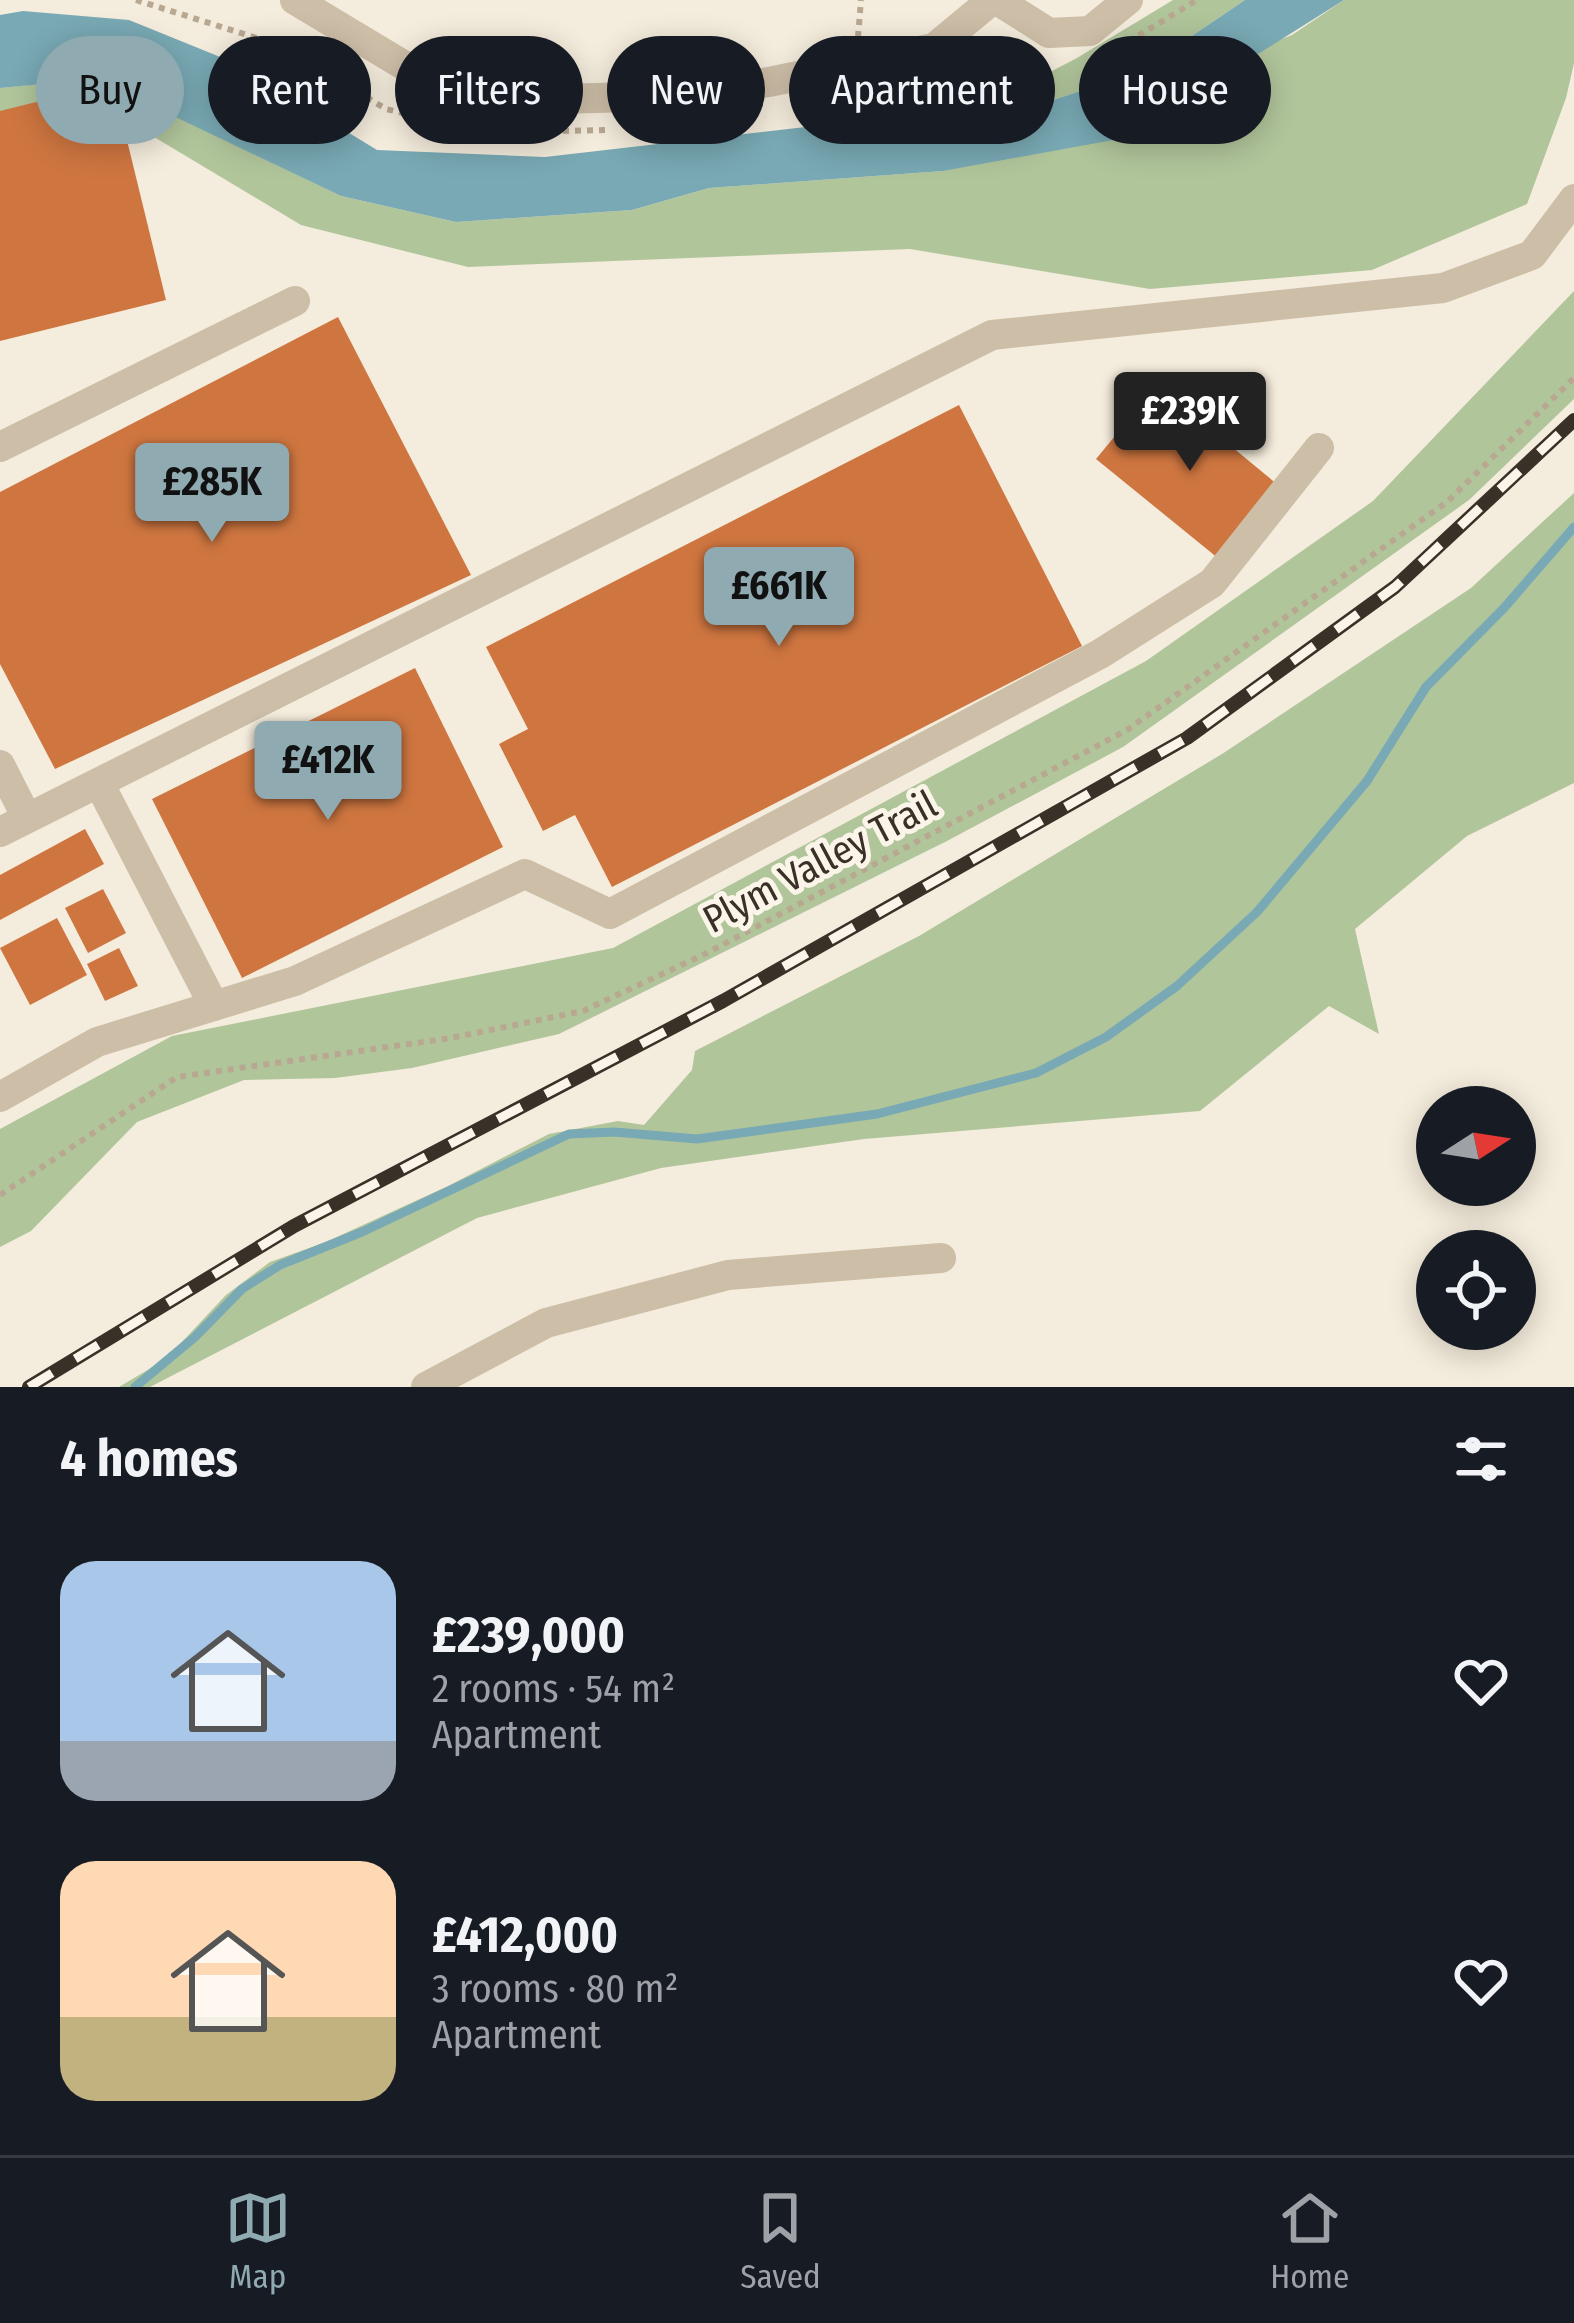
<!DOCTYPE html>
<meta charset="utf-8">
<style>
:root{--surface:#171b24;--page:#242831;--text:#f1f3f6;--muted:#9ea1a6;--line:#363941;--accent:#90aab2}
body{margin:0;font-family:"Fira Sans Condensed",sans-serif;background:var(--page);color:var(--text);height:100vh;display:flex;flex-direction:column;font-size:45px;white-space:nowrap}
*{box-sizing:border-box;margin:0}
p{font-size:39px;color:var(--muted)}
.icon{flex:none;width:66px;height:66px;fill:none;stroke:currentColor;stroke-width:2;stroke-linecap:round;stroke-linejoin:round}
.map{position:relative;height:1387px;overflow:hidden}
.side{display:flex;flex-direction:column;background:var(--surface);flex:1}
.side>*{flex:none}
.banner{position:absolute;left:36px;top:36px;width:1503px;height:108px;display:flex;gap:24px}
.needle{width:78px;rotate:78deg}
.controls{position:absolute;left:1416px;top:1086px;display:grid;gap:24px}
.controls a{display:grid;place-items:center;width:120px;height:120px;border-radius:50%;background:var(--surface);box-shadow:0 6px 30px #0003;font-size:60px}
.price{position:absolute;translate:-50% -102px;padding:0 27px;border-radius:12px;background:var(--accent);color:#111;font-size:39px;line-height:78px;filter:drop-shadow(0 3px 6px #0008)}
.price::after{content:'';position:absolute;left:50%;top:72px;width:36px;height:27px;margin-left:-18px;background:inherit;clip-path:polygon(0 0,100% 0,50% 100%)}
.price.on{background:#222;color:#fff}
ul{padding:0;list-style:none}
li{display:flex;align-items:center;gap:36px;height:300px;padding:0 60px}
li span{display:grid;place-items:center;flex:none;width:336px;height:240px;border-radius:36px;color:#555}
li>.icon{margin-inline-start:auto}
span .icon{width:144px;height:144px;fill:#fffc;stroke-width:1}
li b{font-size:51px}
h2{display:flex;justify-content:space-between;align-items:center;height:144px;padding:0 60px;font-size:51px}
.pill{padding:0 42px;border-radius:54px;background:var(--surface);box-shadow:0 6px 30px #0003;font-size:42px;line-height:108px}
.pill.on{background:var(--accent);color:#111}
.tabs{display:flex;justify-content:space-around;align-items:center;height:168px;border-top:3px solid var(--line);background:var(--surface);font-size:33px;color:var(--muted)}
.tabs a{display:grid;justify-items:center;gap:6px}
.tabs .on{color:var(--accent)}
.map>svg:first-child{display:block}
.green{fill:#b1c59b}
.water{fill:#79a9b4}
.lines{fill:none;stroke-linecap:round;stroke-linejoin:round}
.stream{stroke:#79a9b4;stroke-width:9}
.building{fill:#cf7640}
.path{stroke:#b9a891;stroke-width:6;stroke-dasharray:6 6;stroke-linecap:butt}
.minor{stroke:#cdbea7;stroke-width:30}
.rail-casing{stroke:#393028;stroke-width:14}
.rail{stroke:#fbf5e9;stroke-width:9;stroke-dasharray:27;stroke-linecap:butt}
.labels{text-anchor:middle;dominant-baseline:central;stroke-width:10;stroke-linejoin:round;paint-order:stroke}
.street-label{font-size:39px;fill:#393028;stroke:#fbf5e9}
</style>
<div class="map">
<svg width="1574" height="1387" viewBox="0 0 1574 1387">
<rect width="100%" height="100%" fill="#f4ecdc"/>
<g class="green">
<polygon points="1173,0 1245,0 1140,71 946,136 858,121 979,109 1077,58"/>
<polygon points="1344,0 1574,0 1574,63 1566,98 1527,204 1372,270 1150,289 910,249 468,267 301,225 84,95 0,114 0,88 96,78 341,196 456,222 632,210 709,188 943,171 1292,35"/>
<polygon points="1574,291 1574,399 1469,500 1123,747 947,841 559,1034 412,1068 335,1078 244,1080 137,1122 31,1231 0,1247 0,1129 172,1036 613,948 1146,661 1373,501"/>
<polygon points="1574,493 1574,783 1467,836 1355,929 1379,1034 1329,1006 1200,1111 864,1139 661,1168 477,1218 150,1387 119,1387 166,1359 226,1295 270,1262 326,1242 448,1186 549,1134 618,1121 644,1125 692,1070 695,1051 919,936 1222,754 1471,588"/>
</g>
<polygon class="water" points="1245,0 1344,0 1124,138 943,171 709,188 632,210 456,222 341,196 96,79 0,88 0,15 23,11 129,20 235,63 377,150 545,157 858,121 946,136 1140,71"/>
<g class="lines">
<polyline class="stream" points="135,1387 195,1337 242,1289 280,1265 362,1232 569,1134 614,1132 697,1139 877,1114 1036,1073 1106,1037 1177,986 1257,912 1367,781 1426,687 1504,608 1574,527"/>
</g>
<g class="building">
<polygon points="113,83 166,300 0,341 0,111"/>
<polygon points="338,317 471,575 55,769 0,664 0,492"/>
<polygon points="1157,385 1284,490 1224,563 1096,459"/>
<polygon points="959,405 1082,646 612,887 575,815 543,831 499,744 528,729 486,647"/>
<polygon points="415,668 503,847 242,978 152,799"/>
<polygon points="85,829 104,864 0,920 0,875"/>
<polygon points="103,889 126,933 88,953 65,908"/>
<polygon points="57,918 87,975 30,1005 0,948"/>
<polygon points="119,948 138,986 105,1001 87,964"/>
</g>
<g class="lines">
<g class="path">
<polyline points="136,0 282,46 386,109 458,126 502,128"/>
<polyline points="858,37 861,0"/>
<polyline points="1118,48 1197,0"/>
<polyline points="866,94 913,97 1053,64"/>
<polyline points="563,131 610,130"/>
<polyline points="0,1195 177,1077 451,1038 583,1011 707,953 1127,730 1447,502 1574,378"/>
</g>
<g class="minor">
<polyline points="295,0 415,72 462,88 522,100 669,96 769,82 934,48 992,0"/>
<polyline points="997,0 1049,33 1090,31 1128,0"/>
<polyline points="0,447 295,301"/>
<polyline points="0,765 27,818"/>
<polyline points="99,783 214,1006"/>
<polyline points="0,832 992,335 1443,288 1532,255 1574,199"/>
<polyline points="0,1097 97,1042 295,981 525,874 610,914 1100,654 1212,583 1319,448"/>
<polyline points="426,1387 546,1323 728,1275 941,1258"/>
</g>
<defs>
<polyline id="rail" points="29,1387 294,1226 723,1001 1187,738 1395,587 1574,420"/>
</defs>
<use href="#rail" class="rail-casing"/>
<use href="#rail" class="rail"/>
</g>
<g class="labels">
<g class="street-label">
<text transform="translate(820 862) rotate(-28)">Plym Valley Trail</text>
</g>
</g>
</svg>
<div class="controls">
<a><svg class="needle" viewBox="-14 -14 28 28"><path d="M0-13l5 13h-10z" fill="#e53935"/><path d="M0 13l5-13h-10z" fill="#9ea1a6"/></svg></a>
<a><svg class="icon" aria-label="locate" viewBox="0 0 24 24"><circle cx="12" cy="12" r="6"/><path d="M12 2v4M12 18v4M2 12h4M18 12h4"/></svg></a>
</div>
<b class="price on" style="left:1190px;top:474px">£239K</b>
<b class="price" style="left:212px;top:545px">£285K</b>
<b class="price" style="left:779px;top:649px">£661K</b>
<b class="price" style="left:328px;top:823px">£412K</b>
<div class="banner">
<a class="pill on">Buy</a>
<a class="pill">Rent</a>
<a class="pill">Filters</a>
<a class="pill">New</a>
<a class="pill">Apartment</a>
<a class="pill">House</a>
</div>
</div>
<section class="side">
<h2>4 homes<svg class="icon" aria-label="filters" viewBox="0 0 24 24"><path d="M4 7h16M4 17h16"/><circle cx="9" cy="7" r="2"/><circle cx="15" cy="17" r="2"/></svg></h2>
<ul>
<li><span style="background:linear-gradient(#a9c7e8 75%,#9aa5b1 0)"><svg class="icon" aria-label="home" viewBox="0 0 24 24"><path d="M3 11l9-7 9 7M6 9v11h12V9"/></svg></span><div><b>£239,000</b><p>2 rooms · 54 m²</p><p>Apartment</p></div><svg class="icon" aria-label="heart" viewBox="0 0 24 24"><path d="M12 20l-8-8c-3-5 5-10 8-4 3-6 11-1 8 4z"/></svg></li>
<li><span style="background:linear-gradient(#ffd9b3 65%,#c2b280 0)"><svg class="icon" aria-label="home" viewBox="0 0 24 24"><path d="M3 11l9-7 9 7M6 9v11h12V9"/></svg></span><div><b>£412,000</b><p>3 rooms · 80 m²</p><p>Apartment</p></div><svg class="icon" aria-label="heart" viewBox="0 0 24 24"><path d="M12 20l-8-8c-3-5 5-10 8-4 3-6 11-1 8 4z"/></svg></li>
</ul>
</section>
<nav class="tabs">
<a class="on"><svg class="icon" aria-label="map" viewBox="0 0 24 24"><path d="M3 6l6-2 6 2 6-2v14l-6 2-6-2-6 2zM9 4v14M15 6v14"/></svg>Map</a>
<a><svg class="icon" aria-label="saved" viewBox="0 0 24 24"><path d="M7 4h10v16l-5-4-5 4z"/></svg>Saved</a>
<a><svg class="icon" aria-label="home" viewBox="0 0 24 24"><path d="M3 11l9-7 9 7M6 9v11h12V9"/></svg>Home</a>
</nav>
